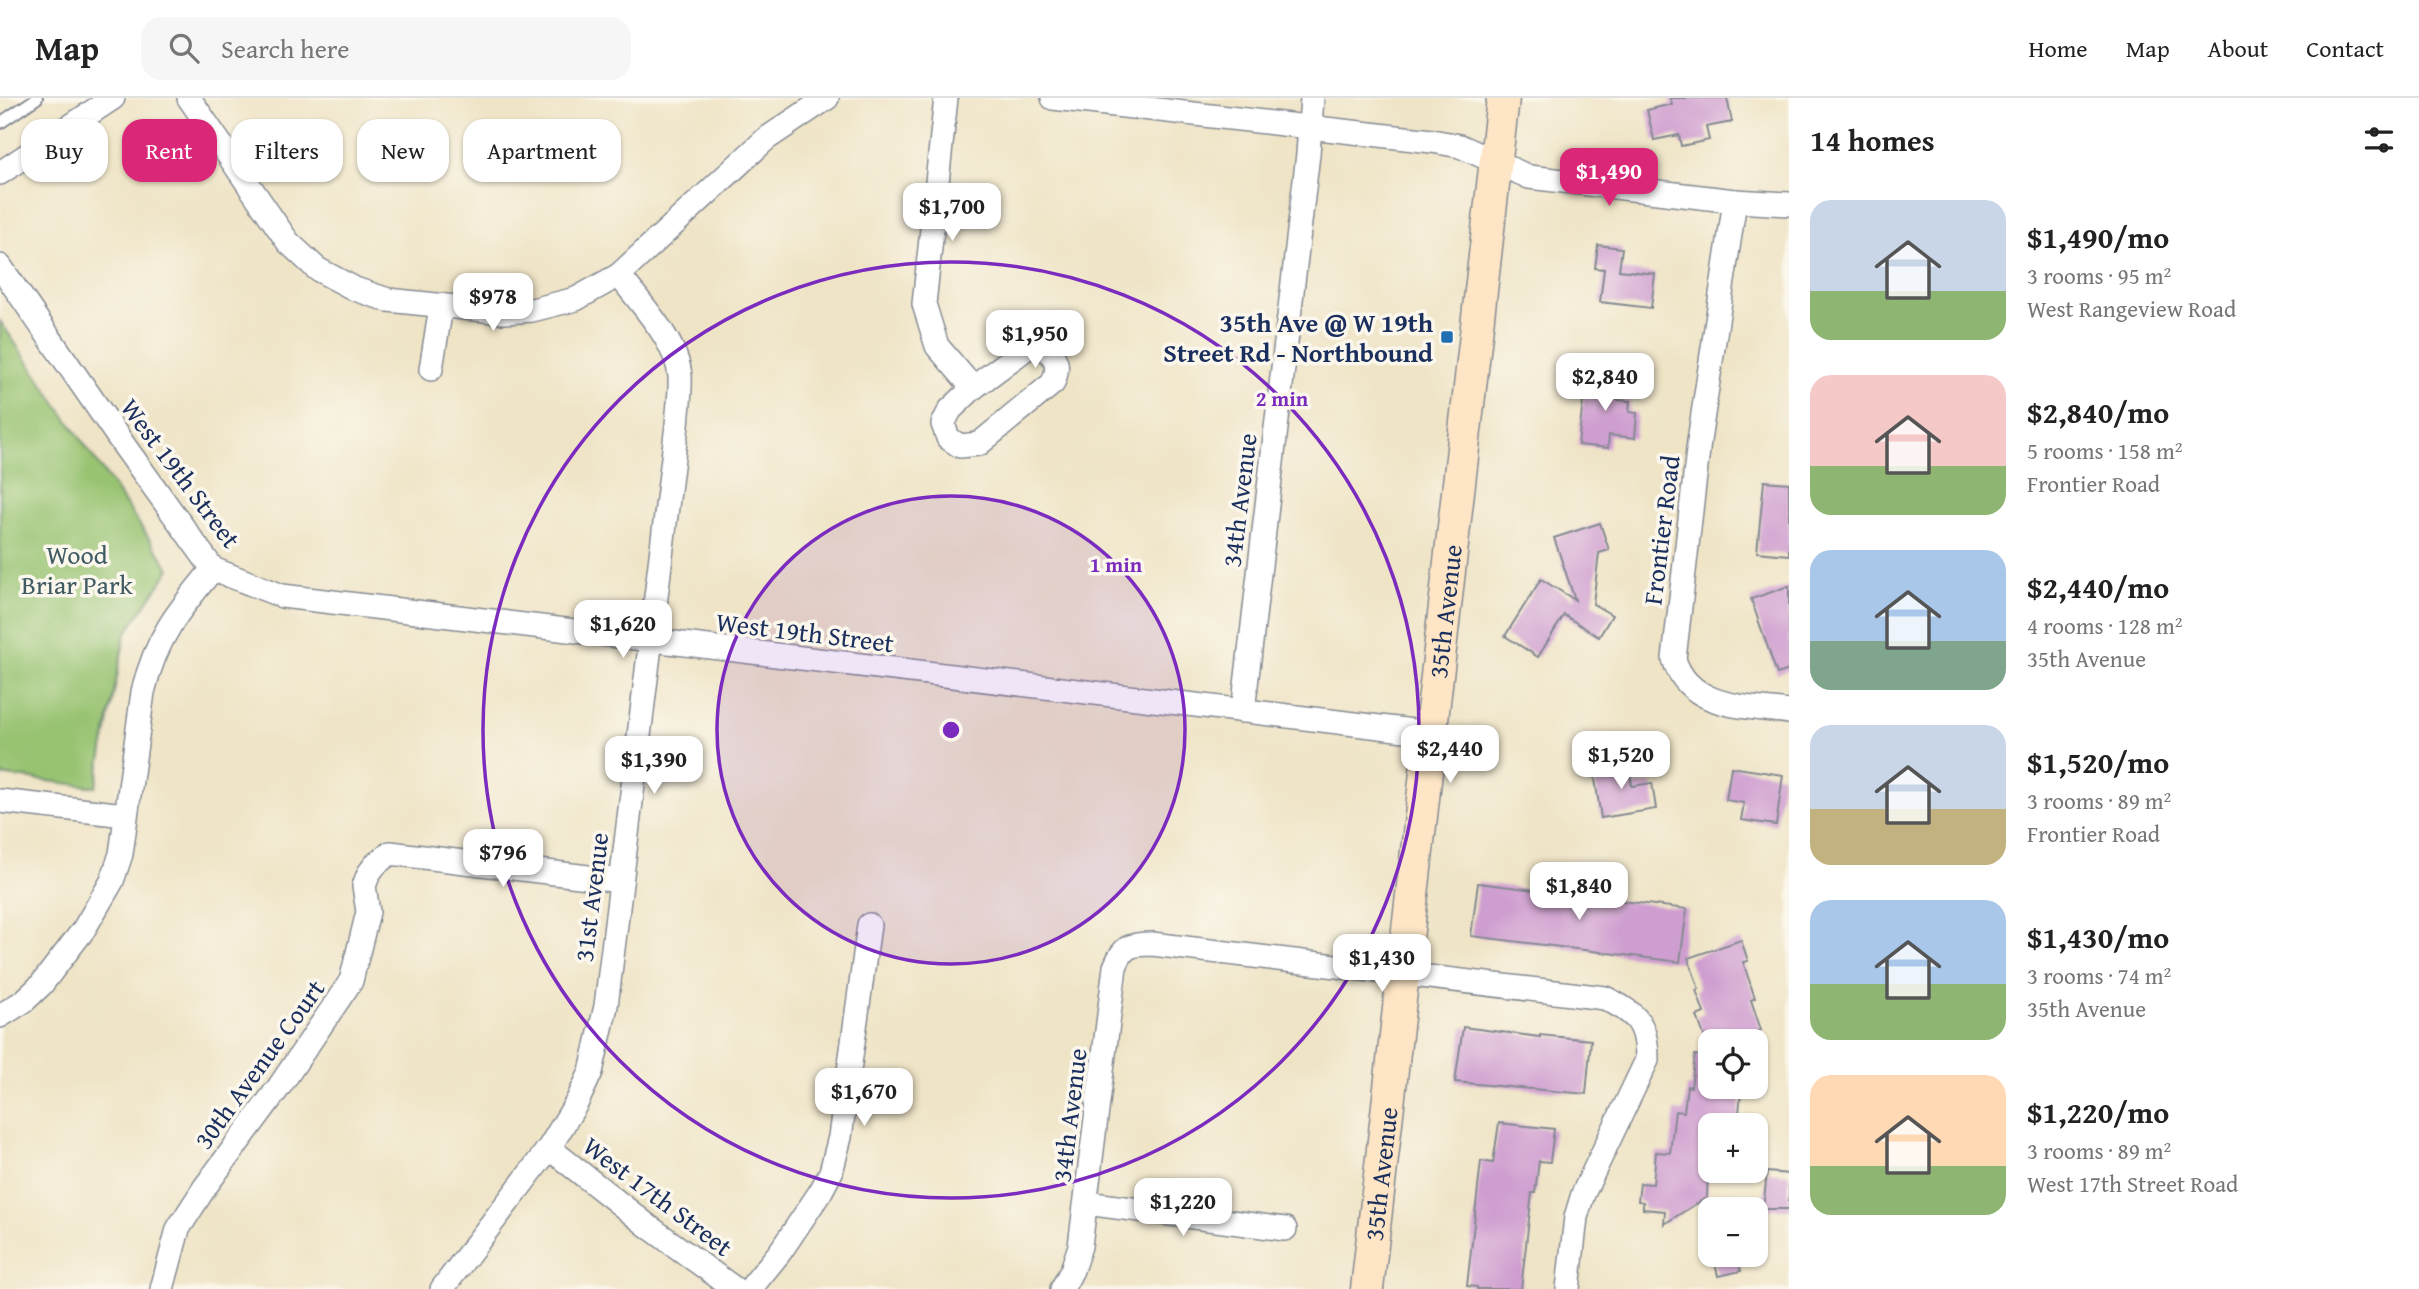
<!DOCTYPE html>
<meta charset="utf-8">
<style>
:root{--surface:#fff;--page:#f6f6f6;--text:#222;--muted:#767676;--line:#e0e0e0;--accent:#db2777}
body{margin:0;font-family:"Gentium Book Plus",serif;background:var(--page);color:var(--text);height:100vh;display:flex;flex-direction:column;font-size:26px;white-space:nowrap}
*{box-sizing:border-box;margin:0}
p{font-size:23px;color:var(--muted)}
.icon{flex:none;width:38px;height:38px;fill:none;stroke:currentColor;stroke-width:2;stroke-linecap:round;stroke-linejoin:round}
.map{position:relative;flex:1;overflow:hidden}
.drawer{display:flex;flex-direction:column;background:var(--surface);width:630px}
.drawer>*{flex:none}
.guide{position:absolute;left:21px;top:21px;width:665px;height:63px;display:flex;gap:14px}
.controls{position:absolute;left:1698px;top:931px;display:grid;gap:14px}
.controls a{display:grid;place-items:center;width:70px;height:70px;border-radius:14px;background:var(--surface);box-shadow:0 2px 5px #0004;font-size:35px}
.price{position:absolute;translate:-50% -60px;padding:0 16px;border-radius:14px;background:#fff;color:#222;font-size:23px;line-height:46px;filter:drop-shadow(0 2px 4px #0008)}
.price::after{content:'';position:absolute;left:50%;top:42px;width:21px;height:16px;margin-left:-10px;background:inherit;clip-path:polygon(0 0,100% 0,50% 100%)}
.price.on{background:var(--accent);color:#fff}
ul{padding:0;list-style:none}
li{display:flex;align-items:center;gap:21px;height:175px;padding:0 21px}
li span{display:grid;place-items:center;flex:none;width:196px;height:140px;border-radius:21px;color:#555}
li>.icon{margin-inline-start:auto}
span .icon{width:84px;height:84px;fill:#fffc;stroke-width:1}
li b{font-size:30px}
h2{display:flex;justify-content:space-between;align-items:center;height:84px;padding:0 21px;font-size:30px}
.tag{padding:0 24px;border-radius:21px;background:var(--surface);box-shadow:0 2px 5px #0004;font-size:24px;line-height:63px}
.tag.on{background:var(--accent);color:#fff}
header{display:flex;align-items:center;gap:42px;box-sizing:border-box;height:98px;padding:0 35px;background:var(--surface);border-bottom:2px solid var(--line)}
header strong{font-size:33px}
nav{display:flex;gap:38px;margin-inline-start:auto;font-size:24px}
.search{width:490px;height:63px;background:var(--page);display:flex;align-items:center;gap:18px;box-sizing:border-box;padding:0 24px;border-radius:21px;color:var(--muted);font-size:26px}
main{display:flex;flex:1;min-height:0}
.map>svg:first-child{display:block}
.green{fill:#98c371;stroke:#5a7968;stroke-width:2}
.building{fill:#cf9ed0}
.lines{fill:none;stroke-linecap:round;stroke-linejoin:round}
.service-casing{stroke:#858a92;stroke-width:14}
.minor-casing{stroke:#858a92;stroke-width:26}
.secondary-casing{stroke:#858a92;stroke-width:35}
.service{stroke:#fff;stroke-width:10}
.minor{stroke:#fff;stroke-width:23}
.secondary{stroke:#fde5c5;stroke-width:32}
.ring{fill:none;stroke:#7b2cbf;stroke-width:3.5}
.poi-dot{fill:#1f6fb2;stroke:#fbf7ec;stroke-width:2.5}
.labels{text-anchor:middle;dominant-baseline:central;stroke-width:7;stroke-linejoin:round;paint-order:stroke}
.poi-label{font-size:26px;font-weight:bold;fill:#1b2f5e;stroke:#fbf7ec;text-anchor:end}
.street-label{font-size:26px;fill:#1b2f5e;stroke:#fbf7ec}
.park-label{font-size:26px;fill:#405b64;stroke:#fbf7ec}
.centre{fill:#7b2cbf;stroke:#fbf7ec;stroke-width:3.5}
.ring-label{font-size:21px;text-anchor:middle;font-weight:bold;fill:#7b2cbf;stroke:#fbf7ec;stroke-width:7;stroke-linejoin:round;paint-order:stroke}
</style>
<header>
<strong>Map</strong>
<div class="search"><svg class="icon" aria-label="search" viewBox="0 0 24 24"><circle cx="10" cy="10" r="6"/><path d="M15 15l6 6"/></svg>Search here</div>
<nav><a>Home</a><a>Map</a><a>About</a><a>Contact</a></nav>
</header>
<main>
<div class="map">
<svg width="1789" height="1191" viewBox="0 0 1789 1191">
<rect width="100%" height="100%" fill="#fbf7ec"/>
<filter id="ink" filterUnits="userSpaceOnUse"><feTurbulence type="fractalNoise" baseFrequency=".0143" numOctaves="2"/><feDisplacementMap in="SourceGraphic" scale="14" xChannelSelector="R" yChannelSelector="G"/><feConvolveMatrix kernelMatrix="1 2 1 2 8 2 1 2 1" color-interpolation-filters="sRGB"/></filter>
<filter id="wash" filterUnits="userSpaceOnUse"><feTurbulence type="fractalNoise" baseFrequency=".00686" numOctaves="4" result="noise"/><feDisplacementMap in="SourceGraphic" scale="28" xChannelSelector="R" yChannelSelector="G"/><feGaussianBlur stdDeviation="1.57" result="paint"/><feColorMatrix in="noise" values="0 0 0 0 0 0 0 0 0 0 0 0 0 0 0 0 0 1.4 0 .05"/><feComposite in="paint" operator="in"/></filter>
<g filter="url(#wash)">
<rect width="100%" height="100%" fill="#efe4c6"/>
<polygon class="green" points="0,223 170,471 125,537 96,689 0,677"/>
<g id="blocks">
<g class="building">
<polygon points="1670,0 1727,0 1732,24 1706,29 1709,42 1681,48 1679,37 1654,42 1647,12 1672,6"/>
<polygon points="1598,147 1622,150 1619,172 1655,176 1651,210 1600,204 1604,171 1595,170"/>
<polygon points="1586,277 1620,281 1618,302 1630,303 1629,314 1637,315 1635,340 1609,337 1608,350 1578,347"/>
<polygon points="1764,383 1789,385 1789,457 1757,454"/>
<polygon points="1600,425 1609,452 1599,455 1593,506 1612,517 1599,539 1564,517 1538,559 1505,538 1541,481 1575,502 1554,440"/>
<polygon points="1789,488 1789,572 1777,576 1751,501"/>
<polygon points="1628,662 1632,688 1652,685 1656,711 1601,720 1593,668"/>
<polygon points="1731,669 1783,677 1776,727 1741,722 1744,705 1726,702"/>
<polygon points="1478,785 1687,811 1680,864 1471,838"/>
<polygon points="1741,842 1748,863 1743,864 1755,900 1751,902 1761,932 1727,943 1706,943 1697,918 1704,915 1696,892 1699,891 1688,860"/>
<polygon points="1463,929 1540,939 1540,937 1591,942 1586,996 1455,984"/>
<polygon points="1695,957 1710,959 1710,989 1735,989 1735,993 1741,993 1738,1027 1710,1027 1707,1099 1664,1126 1665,1113 1643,1111 1643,1104 1638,1103 1640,1085 1653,1086 1656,1054 1670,1055 1675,1013 1684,1014 1687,988 1691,989"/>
<polygon points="1499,1025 1554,1031 1550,1064 1539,1063 1535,1095 1532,1095 1521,1191 1477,1191 1477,1189 1467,1188 1481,1063 1493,1065"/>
<polygon points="1767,1074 1789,1076 1789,1111 1763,1111"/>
<polygon points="1713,1157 1737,1157 1741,1173 1718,1178"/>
</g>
</g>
</g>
<g filter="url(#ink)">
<use href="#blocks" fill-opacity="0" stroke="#858a92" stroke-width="2"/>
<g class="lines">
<defs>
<polyline id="service" points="0,25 37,0"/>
<g id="minor">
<polyline points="189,0 288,144 317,171 355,191 388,202 504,214 532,212 576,201 619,177 766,41 827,0"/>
<polyline points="946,0 924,206 937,248 973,290"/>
<polyline points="1053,0 1432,43 1460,48 1529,79 1735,103"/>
<polyline points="0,75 113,0"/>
<path d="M1789 106 1735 103 1699 343 1674 561C1689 611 1746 608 1789 614"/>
<polyline points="0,168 125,349 213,471 282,498 1430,635"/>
<path d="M1042 248C1057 259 1060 267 1053 285L979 346 960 348 948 340 943 326 950 312 973 290 1028 249Z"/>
<polyline points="431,271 441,209"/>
<polyline points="1243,613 1308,56 1312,0"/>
<polyline points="0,703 125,717"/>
<path d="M0 918 24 903 41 887 84 831 112 783 121 756 143 594C156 539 178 513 213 471"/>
<polyline points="549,1050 648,1128 735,1191"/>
<polyline points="1086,1105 1285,1131"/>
<polyline points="162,1191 178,1131 205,1089 279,989 351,883 368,814 364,788 369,775 376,766 390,755 621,783"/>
<path d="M442 1191 549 1050 577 1004 591 974 606 908 677 327C678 311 681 294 680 278 677 243 639 204 619 177"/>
<polyline points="750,1191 780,1154 821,1093 831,1074 840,1039 869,827"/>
<path d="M1062 1191 1072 1172 1080 1148 1115 869C1123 848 1130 846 1152 846L1605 900C1637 916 1647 925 1647 962L1583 1096 1576 1119 1568 1191"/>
</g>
<g id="secondary">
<path id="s1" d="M1367 1191 1503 0"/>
</g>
</defs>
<use href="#service" class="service-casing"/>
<use href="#minor" class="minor-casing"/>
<use href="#secondary" class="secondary-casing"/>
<use href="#service" class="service"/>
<use href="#minor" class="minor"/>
<use href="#secondary" class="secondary"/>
</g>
</g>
<circle cx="951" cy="632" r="234" fill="#7b2cbf" fill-opacity=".12"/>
<g class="ring">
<circle cx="951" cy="632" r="234"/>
<circle cx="951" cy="632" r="468"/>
</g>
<rect class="poi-dot" x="1440" y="232" width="14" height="14" rx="3.5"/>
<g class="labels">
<g class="poi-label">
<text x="1433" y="224">35th Ave @ W 19th<tspan x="1433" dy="30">Street Rd - Northbound</tspan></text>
</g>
<g class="street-label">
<text transform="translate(181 375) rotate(53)">West 19th Street</text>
<text transform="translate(1239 402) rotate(-83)">34th Avenue</text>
<text transform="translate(1661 432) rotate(-83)">Frontier Road</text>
<text stroke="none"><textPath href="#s1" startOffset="682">35th Avenue</textPath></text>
<text transform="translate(805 534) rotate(7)">West 19th Street</text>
<text transform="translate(591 799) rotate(-83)">31st Avenue</text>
<text transform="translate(259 966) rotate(-54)">30th Avenue Court</text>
<text transform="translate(1069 1017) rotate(-83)">34th Avenue</text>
<text stroke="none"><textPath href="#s1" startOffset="116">35th Avenue</textPath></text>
<text transform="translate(658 1098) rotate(37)">West 17th Street</text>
</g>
<g class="park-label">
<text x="77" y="456">Wood<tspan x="77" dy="30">Briar Park</tspan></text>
</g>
</g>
<circle cx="951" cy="632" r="10" class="centre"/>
<g class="ring-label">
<text x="1282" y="308">2 min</text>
<text x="1116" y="474">1 min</text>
</g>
</svg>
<div class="controls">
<a><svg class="icon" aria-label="locate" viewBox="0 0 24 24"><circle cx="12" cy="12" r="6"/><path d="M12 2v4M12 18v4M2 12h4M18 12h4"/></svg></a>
<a>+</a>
<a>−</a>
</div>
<b class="price on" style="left:1609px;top:110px">$1,490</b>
<b class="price" style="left:952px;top:145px">$1,700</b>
<b class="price" style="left:493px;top:235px">$978</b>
<b class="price" style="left:1035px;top:272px">$1,950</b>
<b class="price" style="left:1605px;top:315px">$2,840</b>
<b class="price" style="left:623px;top:562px">$1,620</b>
<b class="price" style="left:1450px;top:687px">$2,440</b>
<b class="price" style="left:1621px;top:693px">$1,520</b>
<b class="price" style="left:654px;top:698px">$1,390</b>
<b class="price" style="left:503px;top:791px">$796</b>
<b class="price" style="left:1579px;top:824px">$1,840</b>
<b class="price" style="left:1382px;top:896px">$1,430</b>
<b class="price" style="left:864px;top:1030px">$1,670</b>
<b class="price" style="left:1183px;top:1140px">$1,220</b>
<div class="guide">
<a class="tag">Buy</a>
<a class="tag on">Rent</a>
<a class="tag">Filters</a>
<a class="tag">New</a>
<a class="tag">Apartment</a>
</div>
</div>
<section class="drawer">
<h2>14 homes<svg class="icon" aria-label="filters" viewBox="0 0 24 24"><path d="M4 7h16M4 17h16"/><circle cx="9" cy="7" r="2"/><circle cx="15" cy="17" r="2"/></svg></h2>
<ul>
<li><span style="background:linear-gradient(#c9d6e8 65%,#8fb573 0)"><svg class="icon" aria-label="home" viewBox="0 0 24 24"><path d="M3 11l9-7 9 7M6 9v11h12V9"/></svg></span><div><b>$1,490/mo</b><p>3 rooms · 95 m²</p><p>West Rangeview Road</p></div></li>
<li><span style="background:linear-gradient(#f6c9c9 65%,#8fb573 0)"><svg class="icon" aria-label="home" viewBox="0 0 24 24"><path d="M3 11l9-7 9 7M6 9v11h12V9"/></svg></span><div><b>$2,840/mo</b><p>5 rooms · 158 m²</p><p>Frontier Road</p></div></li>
<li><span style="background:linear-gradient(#a9c7e8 65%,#7fa58c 0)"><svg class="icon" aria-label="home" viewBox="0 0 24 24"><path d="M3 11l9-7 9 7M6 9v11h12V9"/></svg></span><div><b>$2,440/mo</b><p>4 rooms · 128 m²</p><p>35th Avenue</p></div></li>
<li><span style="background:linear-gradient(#c9d6e8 60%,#c2b280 0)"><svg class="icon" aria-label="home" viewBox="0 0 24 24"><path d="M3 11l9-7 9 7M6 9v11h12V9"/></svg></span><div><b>$1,520/mo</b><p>3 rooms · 89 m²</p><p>Frontier Road</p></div></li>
<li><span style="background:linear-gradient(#a9c7e8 60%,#8fb573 0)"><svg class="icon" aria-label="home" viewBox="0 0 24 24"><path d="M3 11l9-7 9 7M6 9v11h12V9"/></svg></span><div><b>$1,430/mo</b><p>3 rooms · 74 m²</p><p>35th Avenue</p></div></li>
<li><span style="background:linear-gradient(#ffd9b3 65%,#8fb573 0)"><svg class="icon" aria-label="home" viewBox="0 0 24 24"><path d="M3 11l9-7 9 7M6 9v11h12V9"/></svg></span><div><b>$1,220/mo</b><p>3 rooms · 89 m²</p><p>West 17th Street Road</p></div></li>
</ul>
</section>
</main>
